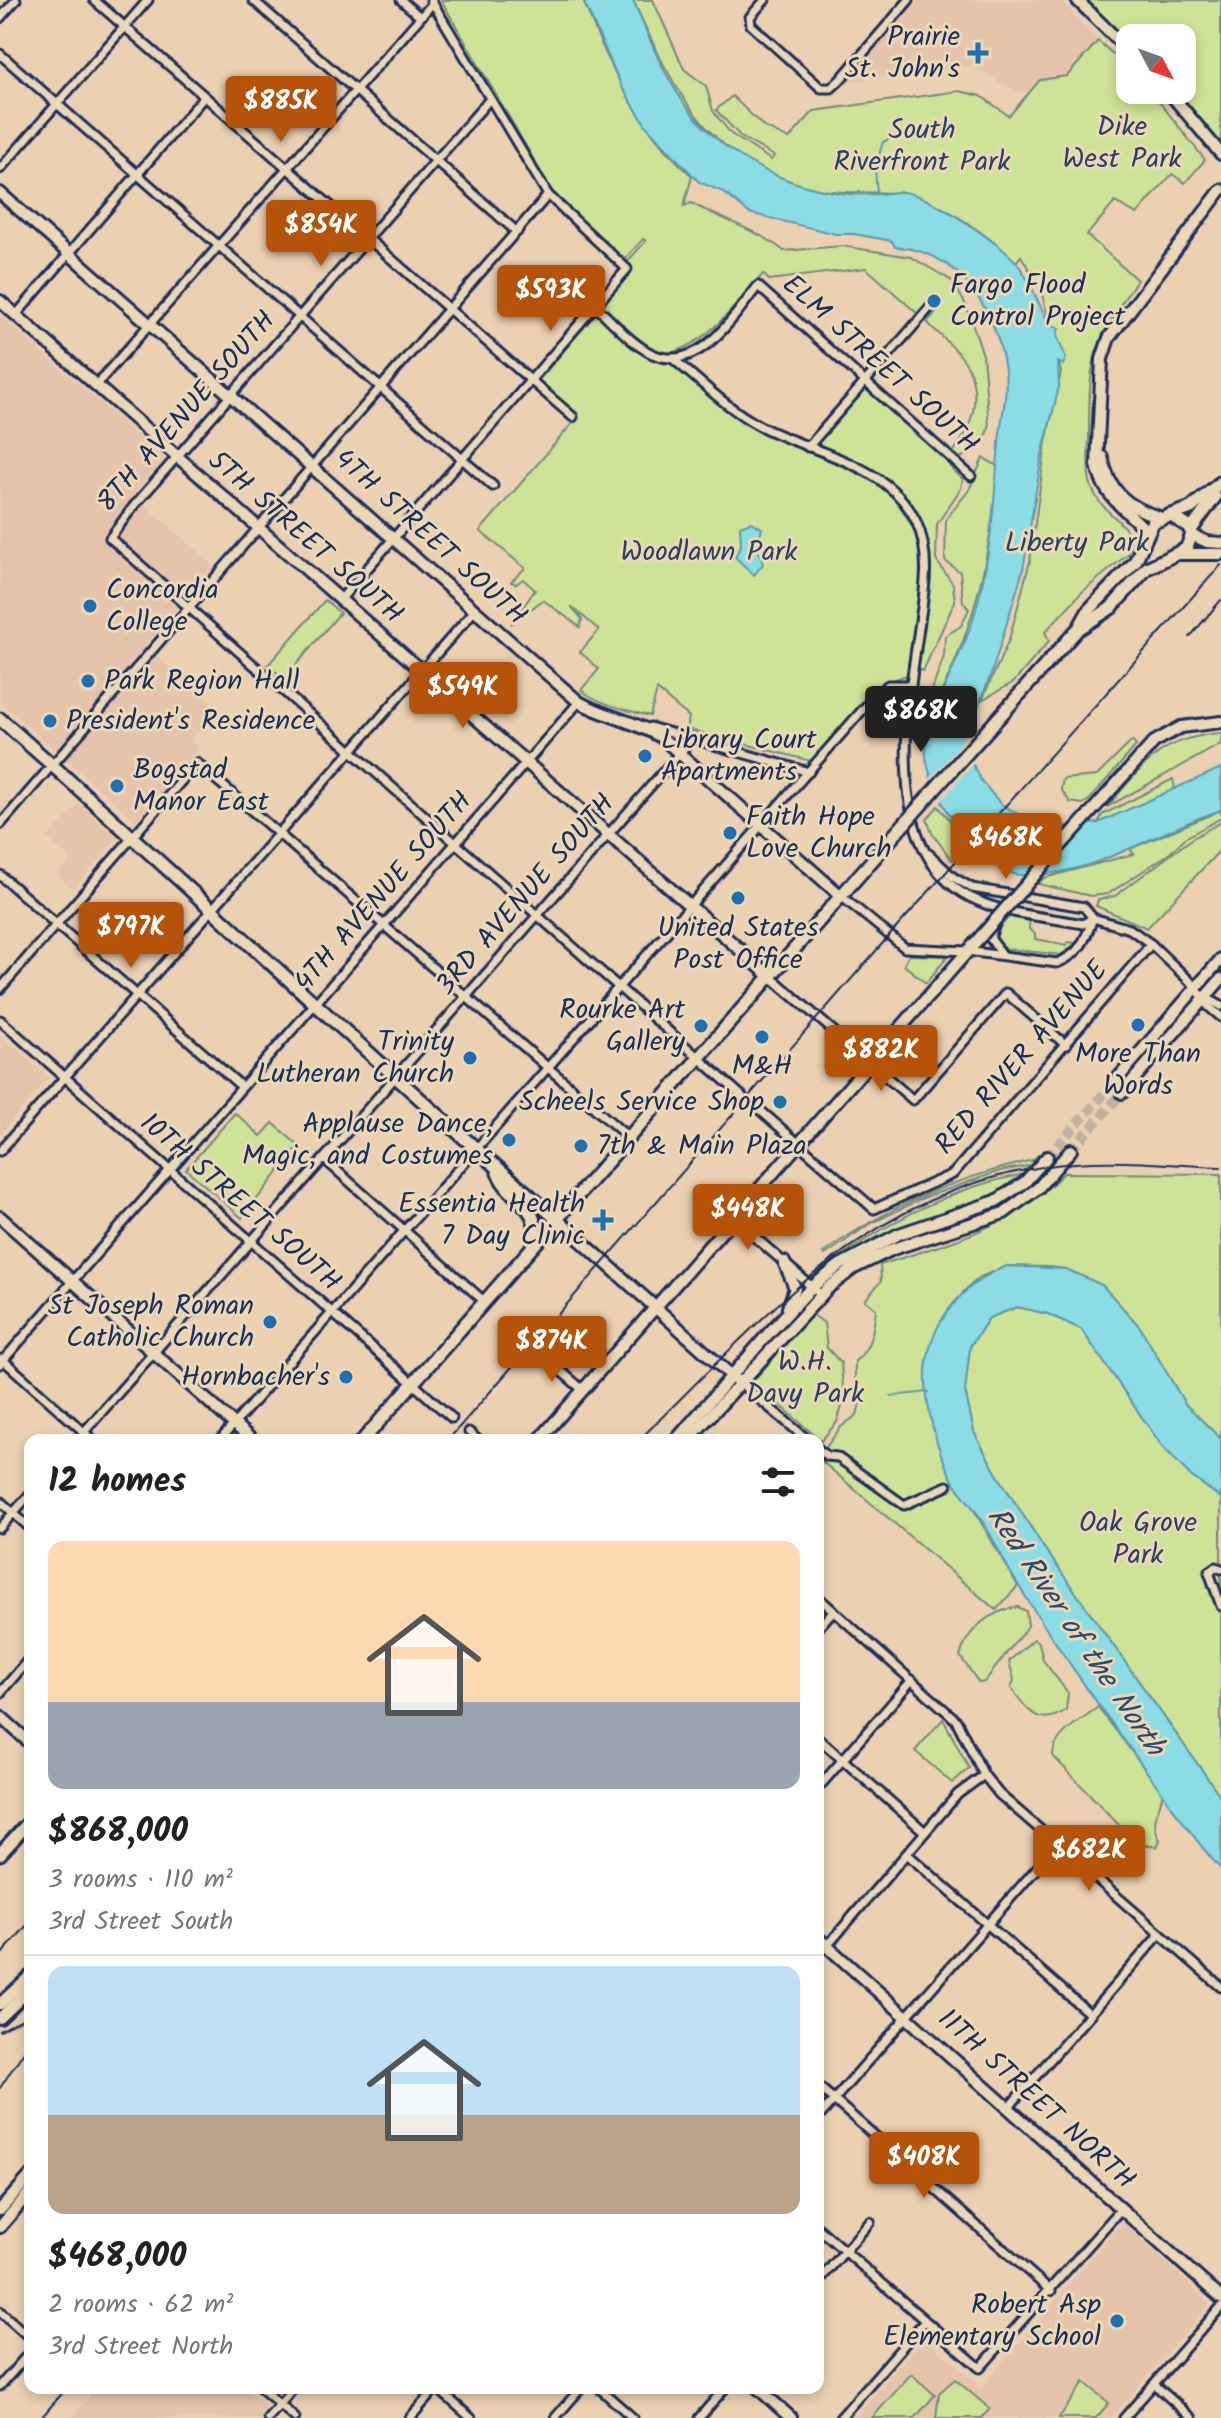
<!DOCTYPE html>
<meta charset="utf-8">
<style>
:root{--surface:#fff;--page:#f2f2f2;--text:#202124;--muted:#757577;--line:#e0e0e0;--accent:#b45309}
body{margin:0;font-family:Kalam,sans-serif;background:var(--page);color:var(--text);height:100vh;display:flex;flex-direction:column;font-size:30px;white-space:nowrap}
*{box-sizing:border-box;margin:0}
p{font-size:26px;color:var(--muted)}
.icon{flex:none;width:44px;height:44px;fill:none;stroke:currentColor;stroke-width:2;stroke-linecap:round;stroke-linejoin:round}
.map{position:relative;flex:1;overflow:hidden}
.details{position:absolute;left:24px;top:1434px;width:800px;height:960px;display:flex;flex-direction:column;background:var(--surface);border-radius:16px;box-shadow:0 4px 12px #0003}
.details>*{flex:none}
.needle{width:52px;rotate:131deg}
.tools{position:absolute;left:1116px;top:24px;display:grid;gap:16px}
.tools a{display:grid;place-items:center;width:80px;height:80px;border-radius:16px;background:var(--surface);box-shadow:0 4px 12px #0003;font-size:40px}
.price{position:absolute;translate:-50% -68px;padding:0 18px;border-radius:8px;background:var(--accent);color:#fff;font-size:26px;line-height:52px;filter:drop-shadow(0 2px 4px #0008)}
.price::after{content:'';position:absolute;left:50%;top:48px;width:24px;height:18px;margin-left:-12px;background:inherit;clip-path:polygon(0 0,100% 0,50% 100%)}
.price.active{background:#222;color:#fff}
ul{padding:0;list-style:none}
li{display:grid;align-content:center;gap:16px;height:424px;padding:0 24px}
li+li{border-top:2px solid var(--line)}
li span{display:grid;place-items:center;height:248px;border-radius:16px;color:#555}
li>.icon{margin-inline-start:auto}
span .icon{width:144px;height:144px;fill:#fffc;stroke-width:1}
li b{font-size:34px}
h2{display:flex;justify-content:space-between;align-items:center;height:96px;padding:0 24px;font-size:34px}
.map>svg:first-child{display:block}
.built{fill:#e6c4ab}
.green{fill:#cee398;stroke:#74897b;stroke-width:2}
.water{fill:#8bdce4;stroke:#5e97ae;stroke-width:2}
.pier{fill:#ebd0b2}
.lines{fill:none;stroke-linecap:round;stroke-linejoin:round}
.stream{stroke:#5e97ae;stroke-width:2}
.secondary-tunnel{stroke:#c1b0a1;stroke-width:10;stroke-dasharray:10 5;stroke-linecap:butt}
.street-casing{stroke:#1b2f5e;stroke-width:13}
.secondary-casing{stroke:#1b2f5e;stroke-width:16}
.primary-casing{stroke:#1b2f5e;stroke-width:17}
.street{stroke:#ebd8b6;stroke-width:7}
.secondary{stroke:#ebd8b6;stroke-width:10}
.primary{stroke:#ebd8b6;stroke-width:11}
.rail{stroke:#1b2f5e;stroke-width:2}
.secondary-bridge-casing{stroke:#1b2f5e;stroke-width:16;stroke-linecap:butt}
.primary-bridge-casing{stroke:#1b2f5e;stroke-width:17;stroke-linecap:butt}
.secondary-bridge{stroke:#ebd8b6;stroke-width:10}
.primary-bridge{stroke:#ebd8b6;stroke-width:11}
.poi-dot{fill:#1f6fb2;stroke:#ebd8b6;stroke-width:3}
.labels{text-anchor:middle;dominant-baseline:central;stroke-width:6;stroke-linejoin:round;paint-order:stroke}
.poi-label{font-size:28px;fill:#1b2f5e;stroke:#ebd8b6;text-anchor:end}
.park-label{font-size:28px;fill:#2d4164;stroke:#ebd8b6}
.street-label{font-size:28px;fill:#1b2f5e;stroke:#ebd8b6}
.water-label{font-size:30px;font-style:italic;fill:#2c4972;stroke:#ebd8b6}
</style>
<div class="map">
<svg width="1221" height="2418" viewBox="0 0 1221 2418">
<rect width="100%" height="100%" fill="#ebd0b2"/>
<filter id="ink" filterUnits="userSpaceOnUse"><feTurbulence type="fractalNoise" baseFrequency=".0125" numOctaves="2"/><feDisplacementMap in="SourceGraphic" scale="16" xChannelSelector="R" yChannelSelector="G"/><feConvolveMatrix kernelMatrix="1 2 1 2 8 2 1 2 1" color-interpolation-filters="sRGB"/></filter>
<g filter="url(#ink)">
<g class="built">
<polygon points="916,0 1060,0 1098,41 1067,76 1040,80 1026,93 1019,93 971,65 844,82"/>
<polygon points="0,315 164,459 133,495 214,566 145,646 219,709 191,741 198,748 136,821 0,702"/>
<polygon points="79,803 118,838 73,889 57,875 71,859 48,838"/>
<polygon points="0,1035 49,1077 0,1134"/>
<polygon points="1123,2222 1210,2304 1111,2418 854,2418 924,2338 981,2387"/>
<polygon points="83,2388 244,2388 268,2408 259,2418 72,2418 91,2396"/>
</g>
<g class="green">
<path d="M441 0H583C608 65 639 129 692 176L684 206 691 203C721 219 759 231 784 251L842 246 911 257 952 281 966 305 983 355 989 427 983 441 961 458 953 452C972 430 981 398 969 369 962 353 940 336 927 322L940 308 930 299 917 313 866 268 769 280 763 274C742 298 692 364 655 351 637 344 615 319 602 306L629 273 627 262 646 241 643 239 624 260 556 198Z"/>
<path d="M633 0H653L684 69 706 86 713 111 731 134 771 160 774 156 741 137 716 110 732 96 764 127 789 139 814 111 959 91 981 96 1009 116 1040 80 1067 76 1098 41 1130 69V90H1150L1205 160 1185 183 1172 174 1137 214 1115 202 1087 235 1137 280C1092 345 1089 357 1089 435 1089 450 1086 471 1091 485 1100 514 1127 519 1132 543L1128 554 1080 594 1045 632 1049 641 1014 682 982 700 1009 640 1030 561 1046 442 1061 372 1041 289 1021 256 1016 262C993 239 934 195 901 193 875 191 845 195 817 189 710 168 673 89 633 0Z"/>
<polygon points="1085,0 1221,0 1221,143 1176,90 1182,90 1182,38 1130,38 1130,44"/>
<path d="M596 313 645 354 675 362 740 419 871 477 897 501 918 536 922 574 907 675 878 685 811 761 687 729 689 717 657 690 650 716C626 710 601 705 581 690L599 669 580 652 599 630 571 606 582 619 580 627 543 600 511 624 535 590 523 579 516 584 511 582 525 568 480 531 577 418 539 380Z"/>
<path d="M867 388 946 456 952 469 963 479 961 488 937 524 936 560 953 584 955 601 923 671 918 669C927 599 947 523 879 476 861 463 836 459 819 445L818 440 862 390Z"/>
<path d="M983 458 998 466V475C988 559 978 617 941 693L930 696 944 656 945 636 961 626 969 609 963 602 960 572 945 561 946 519 969 490Z"/>
<polygon points="325,600 340,613 284,679 268,665"/>
<path d="M1221 733V744L1107 807C1146 763 1159 738 1221 733Z"/>
<polygon points="1132,741 1136,746 1089,800 1083,804 1070,802 1061,789 1063,779 1097,776"/>
<polygon points="1173,779 1175,790 1098,823 1102,815"/>
<polygon points="938,806 969,842 952,860 932,833 927,819"/>
<polygon points="1221,810 1221,818 1185,838 1170,853 1108,894 1091,896 1038,884 1044,878 1134,854 1130,849"/>
<polygon points="1221,822 1221,849 1147,928 1096,906 1098,900 1115,896 1193,838"/>
<polygon points="1012,913 1030,917 1029,929 1035,934 1035,939 1067,945 1068,942 1076,943 1061,955 1001,948 994,943 996,932"/>
<polygon points="909,955 945,956 947,957 926,983 904,965"/>
<polygon points="235,1113 261,1136 273,1123 299,1146 242,1218 186,1169"/>
<path d="M1038 1155H1042L1033 1165 1000 1171 923 1198 868 1225 825 1255 823 1253C888 1206 955 1178 1033 1160Z"/>
<path d="M1064 1173 1221 1174V1439L1185 1404 1140 1327 1102 1285 1066 1269 1049 1267 1007 1266 980 1277 964 1291 926 1370 928 1392 942 1455 1018 1586 996 1610 818 1458 841 1427 857 1415 862 1396 855 1388V1361C871 1350 874 1327 876 1309L865 1300 881 1281 880 1265C951 1242 1011 1228 1064 1173Z"/>
<path d="M1027 1174 988 1202 889 1234 815 1275C877 1228 949 1186 1027 1174Z"/>
<polygon points="1017,1307 1048,1314 1081,1329 1162,1446 1191,1476 1221,1498 1221,1797 1044,1548 995,1471 974,1432 965,1391 970,1347 989,1318"/>
<polygon points="812,1314 824,1323 827,1348 841,1363 844,1400 837,1422 821,1441 753,1381"/>
<path d="M1018 1607 1026 1611 1028 1626 984 1682 979 1683 960 1656C968 1628 990 1611 1018 1607Z"/>
<path d="M1034 1639 1039 1643 1043 1660 1068 1693 1066 1710C1038 1729 1028 1710 1011 1688L1014 1680 1009 1661Z"/>
<path d="M1098 1707 1163 1793C1158 1813 1150 1822 1160 1840L1157 1847 1137 1844 1053 1756C1052 1735 1083 1719 1098 1707Z"/>
<polygon points="943,1719 969,1768 952,1783 915,1751"/>
<polygon points="911,2374 935,2395 915,2418 872,2418"/>
<polygon points="955,2379 990,2409 982,2418 936,2418 939,2393"/>
<polygon points="1084,2382 1109,2403 1096,2418 1059,2418"/>
</g>
<g class="water">
<path d="M583 0H633C648 35 662 72 684 103 731 169 820 204 898 192 922 189 1000 243 1016 262 1032 281 1038 306 1051 326L1059 328 1057 336 1066 358 1063 365 1058 362 1059 387 1042 455 1023 570 992 672 969 729V757L982 782 1000 803 1036 825 1056 827 1098 823 1221 768V810C1156 831 1092 878 1021 875 980 874 922 786 926 747 932 700 961 661 974 616 991 560 994 501 999 443 1001 419 1008 395 1005 370 996 310 959 250 895 247L892 241 854 234H836L749 213 723 192 699 182 647 127 622 87Z"/>
<polygon points="751,522 762,528 757,545 763,564 754,575 735,557 741,545 740,526"/>
<path d="M1007 1266 1066 1269 1102 1285 1140 1327 1185 1404 1221 1439V1498L1191 1476 1162 1446 1081 1329 1048 1314 1017 1307 989 1318 970 1346 965 1391 974 1432 995 1471 1044 1548 1221 1797V1869C1194 1840 1171 1805 1147 1772 1102 1710 1057 1648 1017 1583 1005 1564 996 1544 985 1525 976 1509 962 1496 953 1481 937 1451 924 1404 926 1370 930 1321 963 1283 1007 1266Z"/>
</g>
<polygon class="pier" points="982,704 973,729 976,761 938,805 928,781 961,744 968,723"/>
<g class="lines">
<g class="stream">
<polyline points="877,194 875,168 883,142 894,137"/>
<polyline points="891,1396 929,1392"/>
</g>
<g class="secondary-tunnel">
<polyline points="1071,1150 1122,1093"/>
<polyline points="1047,1157 1113,1084"/>
</g>
<defs>
<g id="street">
<polyline points="94,0 573,417"/>
<polyline points="253,0 517,232"/>
<polyline points="401,0 419,16"/>
<polyline points="765,0 750,17 751,25 821,88 831,88 839,81 909,0"/>
<polyline points="0,18 16,0"/>
<polyline points="0,54 493,486"/>
<polyline points="489,100 133,507 110,538 742,1096"/>
<polyline points="0,169 148,0"/>
<path d="M595 306C613 321 635 349 658 356 702 370 735 314 758 286L971 476"/>
<polyline points="16,315 204,97"/>
<path d="M672 358C700 381 727 408 758 425 810 453 888 462 916 521 933 558 923 597 918 635 906 715 882 859 976 900 1008 915 1048 917 1083 924L1093 918"/>
<polyline points="96,385 432,4"/>
<polyline points="808,447 933,304"/>
<polyline points="340,600 627,269 548,195 431,0"/>
<polyline points="650,727 809,772"/>
<polyline points="0,825 548,195"/>
<polyline points="929,854 953,877 972,888 1084,907 1093,918 1130,929 1151,944 1196,987 1208,1006 1221,1017"/>
<polyline points="0,875 242,1087"/>
<path d="M841 896 905 948 967 951 1057 963C1080 954 1085 941 1093 918"/>
<polyline points="995,924 990,938 1002,954"/>
<polyline points="771,977 913,1100 1006,993 1066,1045"/>
<polyline points="0,989 197,763 629,1138"/>
<polyline points="1205,997 1221,1006"/>
<polyline points="0,1020 452,1418"/>
<polyline points="754,1105 874,1209 953,1174 1151,944"/>
<polyline points="0,1151 475,610"/>
<polyline points="324,1159 485,1302"/>
<polyline points="733,1218 820,1294"/>
<polyline points="541,1354 583,1390"/>
<polyline points="2,1359 93,1440"/>
<polyline points="0,1364 579,702"/>
<polyline points="739,1382 808,1440"/>
<polyline points="469,1432 478,1440"/>
<polyline points="77,1440 692,739"/>
<polyline points="220,1440 873,698 888,685 911,685"/>
<polyline points="818,1449 827,1456 837,1457 904,1505 947,1486"/>
<polyline points="0,1501 30,1528"/>
<polyline points="0,1528 30,1494"/>
<polyline points="1221,1569 1216,1567 1209,1572 1221,1606"/>
<polyline points="818,1597 956,1720 984,1775 999,1794 1221,1987"/>
<polyline points="818,1628 833,1611"/>
<polyline points="0,1693 30,1658"/>
<polyline points="818,1738 925,1832"/>
<polyline points="818,1788 912,1680"/>
<polyline points="907,1854 1090,2014"/>
<polyline points="827,1946 958,1794 984,1775"/>
<polyline points="818,2086 1051,2291"/>
<polyline points="1008,2108 1160,1934"/>
<polyline points="818,2118 1057,1845"/>
<polyline points="818,2228 980,2368 1121,2209"/>
<polyline points="818,2282 870,2222"/>
<polyline points="0,2311 30,2338"/>
<polyline points="1154,2384 1192,2418"/>
<polyline points="0,2386 30,2352"/>
<polyline points="261,2388 295,2418"/>
<polyline points="437,2388 471,2418"/>
<polyline points="599,2388 633,2418"/>
<polyline points="268,2418 294,2388"/>
<polyline points="410,2418 436,2388"/>
<polyline points="555,2418 581,2388"/>
<polyline points="699,2418 725,2388"/>
<polyline points="840,2418 924,2322"/>
<polyline points="1124,2418 1221,2307"/>
</g>
<g id="secondary">
<polyline points="1077,0 1130,52"/>
<polyline points="1167,90 1221,154"/>
<path d="M0 193 579 702C606 717 635 721 661 737L841 896"/>
<polyline points="0,301 771,977"/>
<path d="M1102 457C1109 492 1127 507 1159 517"/>
<path d="M1148 533C1127 509 1104 499 1097 465L1102 359 1109 338 1221 190"/>
<polyline points="1192,535 1207,542 1221,543"/>
<polyline points="1180,554 1221,554"/>
<polyline points="1056,851 1154,742 1181,727 1221,722"/>
<polyline points="1113,1084 1221,959"/>
<polyline points="1122,1093 1221,979"/>
<polyline points="0,1217 252,1440"/>
<polyline points="558,1220 735,1379"/>
<polyline points="784,1262 795,1288 788,1308"/>
<polyline points="539,1440 982,935"/>
<polyline points="676,1440 768,1334 812,1287 840,1265 899,1234 996,1201 1025,1182 1047,1157"/>
<polyline points="688,1440 828,1288 854,1268 893,1249 1004,1213 1038,1188 1071,1150"/>
<polyline points="0,1716 30,1743"/>
<polyline points="818,1938 1221,2298"/>
<polyline points="0,2004 30,1976"/>
<polyline points="0,2018 30,1989"/>
<polyline points="0,2210 30,2176"/>
<polyline points="0,2227 30,2192"/>
<polyline points="758,2388 791,2418"/>
</g>
<g id="primary">
<polyline points="1191,530 1215,497"/>
<polyline points="1080,626 1089,610 1135,562 1153,522 1191,508 1221,482"/>
<path d="M0 719C188 884 368 1057 558 1220"/>
<polyline points="950,772 1077,630 1111,608 1147,568 1186,549 1192,535 1189,527 1170,515"/>
<path d="M498 1173C512 1204 544 1205 533 1245"/>
<polyline points="363,1440 905,823"/>
<polyline points="0,1854 30,1821"/>
</g>
</defs>
<use href="#street" class="street-casing"/>
<use href="#secondary" class="secondary-casing"/>
<use href="#primary" class="primary-casing"/>
<use href="#street" class="street"/>
<use href="#secondary" class="secondary"/>
<use href="#primary" class="primary"/>
<g class="rail">
<polyline points="1190,637 1221,600"/>
<polyline points="448,1440 889,936 1221,565"/>
<path d="M639 1440C771 1311 877 1180 1075 1163 1123 1159 1173 1165 1221 1167"/>
<polyline points="0,1956 30,1922"/>
<polyline points="0,2031 30,2015"/>
<polyline points="0,2088 30,2042"/>
<polyline points="41,2418 65,2390"/>
</g>
<defs>
<polyline id="secondary-bridge" points="982,935 1056,851"/>
<polyline id="primary-bridge" points="905,823 950,772"/>
</defs>
<use href="#secondary-bridge" class="secondary-bridge-casing"/>
<use href="#primary-bridge" class="primary-bridge-casing"/>
<use href="#secondary-bridge" class="secondary-bridge"/>
<use href="#primary-bridge" class="primary-bridge"/>
</g>
</g>
<g class="poi-dot">
<path d="M974 41h8v8h8v8h-8v8h-8v-8h-8v-8h8z"/>
<circle cx="934" cy="301" r="8"/>
<circle cx="90" cy="606" r="8"/>
<circle cx="88" cy="681" r="8"/>
<circle cx="50" cy="721" r="8"/>
<circle cx="645" cy="756" r="8"/>
<circle cx="117" cy="786" r="8"/>
<circle cx="730" cy="833" r="8"/>
<circle cx="738" cy="898" r="8"/>
<circle cx="1138" cy="1025" r="8"/>
<circle cx="701" cy="1026" r="8"/>
<circle cx="762" cy="1037" r="8"/>
<circle cx="470" cy="1058" r="8"/>
<circle cx="780" cy="1102" r="8"/>
<circle cx="509" cy="1140" r="8"/>
<circle cx="581" cy="1146" r="8"/>
<path d="M599 1208h8v8h8v8h-8v8h-8v-8h-8v-8h8z"/>
<circle cx="270" cy="1322" r="8"/>
<circle cx="346" cy="1377" r="8"/>
<circle cx="1117" cy="2321" r="8"/>
</g>
<g class="labels">
<g class="poi-label">
<text x="960" y="37">Prairie<tspan x="960" dy="32">St. John's</tspan></text>
<text x="950" y="285" text-anchor="start">Fargo Flood<tspan x="950" dy="32">Control Project</tspan></text>
<text x="106" y="590" text-anchor="start">Concordia<tspan x="106" dy="32">College</tspan></text>
<text x="104" y="681" text-anchor="start">Park Region Hall</text>
<text x="66" y="721" text-anchor="start">President's Residence</text>
<text x="661" y="740" text-anchor="start">Library Court<tspan x="661" dy="32">Apartments</tspan></text>
<text x="133" y="770" text-anchor="start">Bogstad<tspan x="133" dy="32">Manor East</tspan></text>
<text x="746" y="817" text-anchor="start">Faith Hope<tspan x="746" dy="32">Love Church</tspan></text>
<text x="738" y="928" text-anchor="middle">United States<tspan x="738" dy="32">Post Office</tspan></text>
<text x="685" y="1010">Rourke Art<tspan x="685" dy="32">Gallery</tspan></text>
<text x="454" y="1042">Trinity<tspan x="454" dy="32">Lutheran Church</tspan></text>
<text x="1138" y="1054" text-anchor="middle">More Than<tspan x="1138" dy="32">Words</tspan></text>
<text x="762" y="1066" text-anchor="middle">M&amp;H</text>
<text x="764" y="1102">Scheels Service Shop</text>
<text x="493" y="1124">Applause Dance,<tspan x="493" dy="32">Magic, and Costumes</tspan></text>
<text x="597" y="1146" text-anchor="start">7th &amp; Main Plaza</text>
<text x="585" y="1204">Essentia Health<tspan x="585" dy="32">7 Day Clinic</tspan></text>
<text x="254" y="1306">St Joseph Roman<tspan x="254" dy="32">Catholic Church</tspan></text>
<text x="330" y="1377">Hornbacher's</text>
<text x="1101" y="2305">Robert Asp<tspan x="1101" dy="32">Elementary School</tspan></text>
</g>
<g class="park-label">
<text x="1122" y="127">Dike<tspan x="1122" dy="32">West Park</tspan></text>
<text x="922" y="130">South<tspan x="922" dy="32">Riverfront Park</tspan></text>
<text x="1077" y="543">Liberty Park</text>
<text x="709" y="552">Woodlawn Park</text>
<text x="805" y="1362">W.H.<tspan x="805" dy="32">Davy Park</tspan></text>
<text x="1138" y="1523">Oak Grove<tspan x="1138" dy="32">Park</tspan></text>
</g>
<g class="street-label">
<text transform="translate(880 365) rotate(42)">ELM STREET SOUTH</text>
<text transform="translate(187 412) rotate(-49)">8TH AVENUE SOUTH</text>
<text transform="translate(305 538) rotate(41)">5TH STREET SOUTH</text>
<text transform="translate(430 538) rotate(42)">4TH STREET SOUTH</text>
<text transform="translate(384 892) rotate(-49)">4TH AVENUE SOUTH</text>
<text transform="translate(526 895) rotate(-49)">3RD AVENUE SOUTH</text>
<text transform="translate(1022 1058) rotate(-49)">RED RIVER AVENUE</text>
<text transform="translate(240 1203) rotate(41)">10TH STREET SOUTH</text>
<text transform="translate(1036 2100) rotate(42)">11TH STREET NORTH</text>
</g>
<g class="water-label">
<text transform="translate(1075 1632) rotate(56)">Red River of the North</text>
</g>
</g>
</svg>
<div class="tools">
<a><svg class="needle" viewBox="-14 -14 28 28"><path d="M0-13l5 13h-10z" fill="#e53935"/><path d="M0 13l5-13h-10z" fill="#757577"/></svg></a>
</div>
<b class="price" style="left:281px;top:144px">$885K</b>
<b class="price" style="left:321px;top:268px">$854K</b>
<b class="price" style="left:551px;top:333px">$593K</b>
<b class="price" style="left:463px;top:730px">$549K</b>
<b class="price active" style="left:921px;top:754px">$868K</b>
<b class="price" style="left:1006px;top:881px">$468K</b>
<b class="price" style="left:131px;top:970px">$797K</b>
<b class="price" style="left:881px;top:1093px">$882K</b>
<b class="price" style="left:748px;top:1252px">$448K</b>
<b class="price" style="left:552px;top:1384px">$874K</b>
<b class="price" style="left:1089px;top:1893px">$682K</b>
<b class="price" style="left:924px;top:2200px">$408K</b>
<section class="details">
<h2>12 homes<svg class="icon" aria-label="filters" viewBox="0 0 24 24"><path d="M4 7h16M4 17h16"/><circle cx="9" cy="7" r="2"/><circle cx="15" cy="17" r="2"/></svg></h2>
<ul>
<li><span style="background:linear-gradient(#ffd9b3 65%,#9aa5b1 0)"><svg class="icon" aria-label="home" viewBox="0 0 24 24"><path d="M3 11l9-7 9 7M6 9v11h12V9"/></svg></span><div><b>$868,000</b><p>3 rooms · 110 m²</p><p>3rd Street South</p></div></li>
<li><span style="background:linear-gradient(#bfe0f5 60%,#b9a48a 0)"><svg class="icon" aria-label="home" viewBox="0 0 24 24"><path d="M3 11l9-7 9 7M6 9v11h12V9"/></svg></span><div><b>$468,000</b><p>2 rooms · 62 m²</p><p>3rd Street North</p></div></li>
</ul>
</section>
</div>
